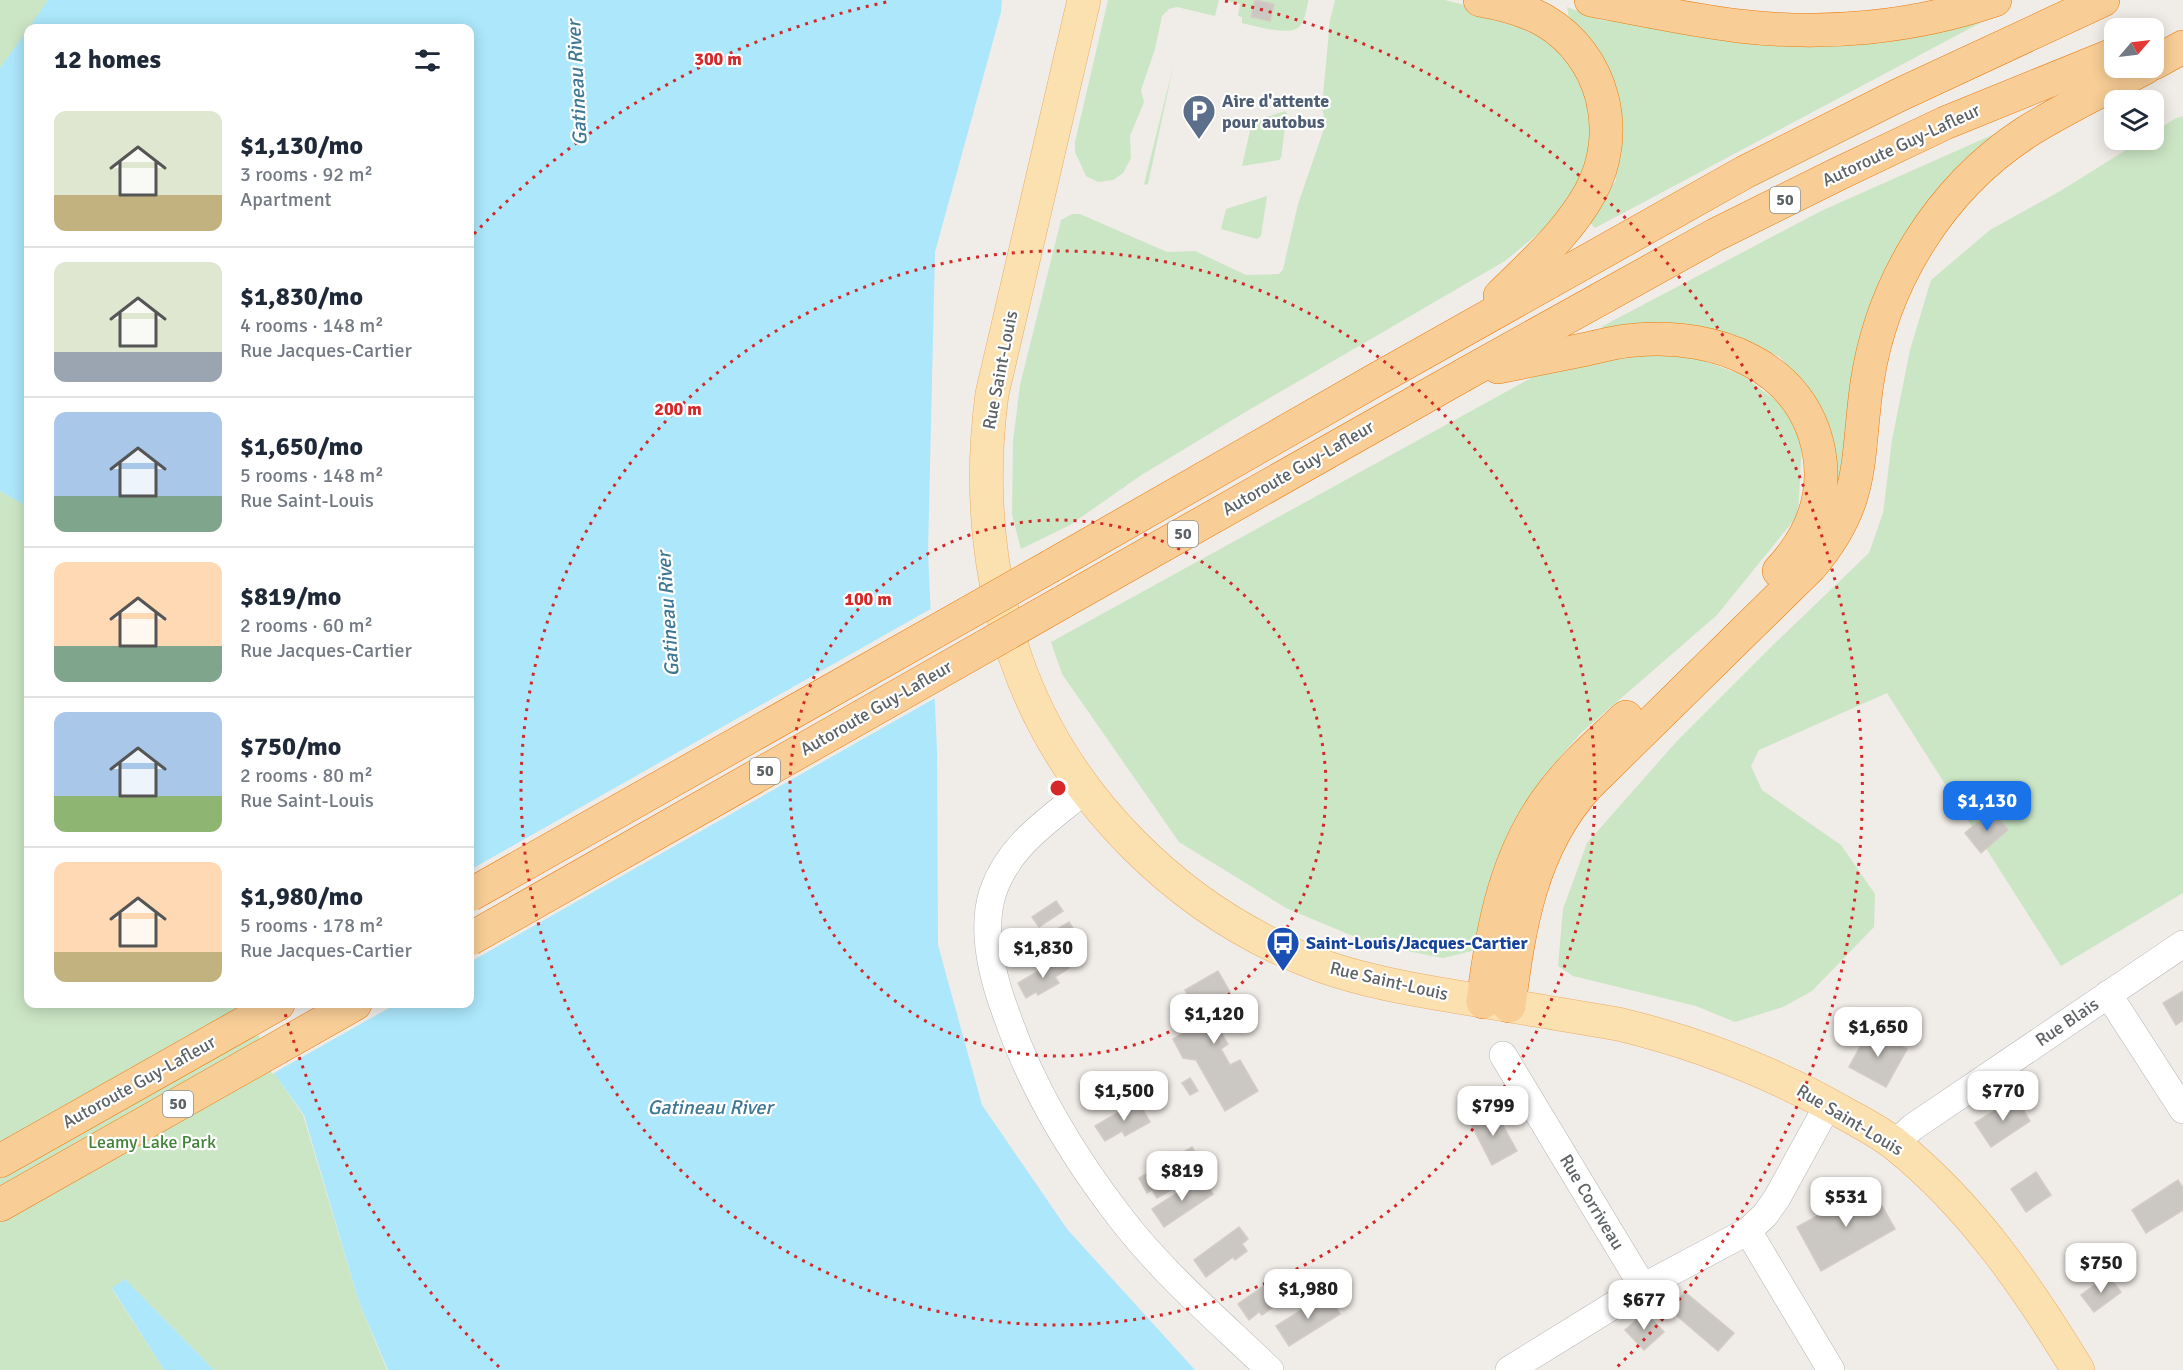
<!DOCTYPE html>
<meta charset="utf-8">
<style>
:root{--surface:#fff;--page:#f2f2f3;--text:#1f2937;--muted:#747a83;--line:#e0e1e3;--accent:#1a73e8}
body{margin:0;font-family:Signika,sans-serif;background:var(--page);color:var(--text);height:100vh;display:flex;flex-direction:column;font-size:22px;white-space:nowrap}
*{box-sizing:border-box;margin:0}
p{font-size:20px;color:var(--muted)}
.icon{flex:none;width:33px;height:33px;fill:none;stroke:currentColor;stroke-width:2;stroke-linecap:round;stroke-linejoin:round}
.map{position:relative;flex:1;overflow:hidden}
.panel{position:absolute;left:24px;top:24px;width:450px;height:984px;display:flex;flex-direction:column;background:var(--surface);border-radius:12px;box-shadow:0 3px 15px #0003}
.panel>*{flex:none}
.needle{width:39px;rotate:62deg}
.controls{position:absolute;left:2104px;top:18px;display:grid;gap:12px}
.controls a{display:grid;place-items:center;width:60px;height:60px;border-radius:12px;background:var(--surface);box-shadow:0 3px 15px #0003;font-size:30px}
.price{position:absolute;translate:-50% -51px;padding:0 14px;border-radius:12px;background:#fff;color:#222;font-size:20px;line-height:39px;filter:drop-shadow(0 2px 3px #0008)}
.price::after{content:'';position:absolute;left:50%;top:36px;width:18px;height:14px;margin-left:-9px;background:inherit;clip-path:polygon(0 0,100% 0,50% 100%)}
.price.selected{background:var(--accent);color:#fff}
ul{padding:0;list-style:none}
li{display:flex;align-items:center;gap:18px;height:150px;padding:0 30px}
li+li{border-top:2px solid var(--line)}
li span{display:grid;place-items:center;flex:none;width:168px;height:120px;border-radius:12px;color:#555}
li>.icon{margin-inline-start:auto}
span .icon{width:72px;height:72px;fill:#fffc;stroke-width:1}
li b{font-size:26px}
h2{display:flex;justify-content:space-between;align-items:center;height:72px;padding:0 30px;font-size:26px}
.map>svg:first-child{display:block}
.green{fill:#cbe6c5}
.water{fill:#ace7fb}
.pier{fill:#f0ece7}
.building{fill:#cbc7c3;stroke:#d4cdc5;stroke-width:1.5}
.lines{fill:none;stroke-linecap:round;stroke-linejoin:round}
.minor-casing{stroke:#b2b5b8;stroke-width:28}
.major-casing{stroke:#ebac64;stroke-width:34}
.highway-casing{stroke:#ec7b0b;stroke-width:34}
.minor{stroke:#fff;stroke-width:27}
.major{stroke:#fbe1b0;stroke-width:33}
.highway{stroke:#f8cd96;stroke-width:33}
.highway-bridge-casing{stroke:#ec7b0b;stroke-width:34;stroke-linecap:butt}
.highway-bridge{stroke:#f8cd96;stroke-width:33}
.ring{fill:none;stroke:#d62828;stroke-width:3;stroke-dasharray:3 6}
.labels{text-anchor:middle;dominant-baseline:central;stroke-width:4.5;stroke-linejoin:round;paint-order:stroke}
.shield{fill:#fff;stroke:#8e9294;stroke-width:1.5}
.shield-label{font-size:16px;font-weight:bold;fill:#5e6366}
.service-label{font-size:18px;font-weight:bold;fill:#4e5e75;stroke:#fff;text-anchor:start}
.street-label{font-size:18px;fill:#5e6366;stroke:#fff}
.transit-label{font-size:18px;font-weight:bold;fill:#164399;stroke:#fff;text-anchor:start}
.park-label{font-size:18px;fill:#438339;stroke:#fff}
.water-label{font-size:20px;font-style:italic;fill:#3f7894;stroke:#fff}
.centre{fill:#d62828;stroke:#fff;stroke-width:3}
.ring-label{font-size:18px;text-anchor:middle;font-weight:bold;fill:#d62828;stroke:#fff;stroke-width:4.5;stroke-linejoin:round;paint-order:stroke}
</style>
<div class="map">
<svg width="2183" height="1370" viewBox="0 0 2183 1370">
<rect width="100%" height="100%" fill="#f0ece7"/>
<g class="green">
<polygon points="0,0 48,0 40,14 0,68"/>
<polygon points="1108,0 1219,0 1215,16 1177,7 1169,9 1162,16 1155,49 1141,90 1144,102 1130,136 1131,158 1123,173 1113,180 1098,182 1086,176 1075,152 1075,142"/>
<path d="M1223 0H1308V3C1306 10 1305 20 1300 26 1290 37 1256 26 1242 23V17L1238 16 1240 4Z"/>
<polygon points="1335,0 1445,0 1519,19 1565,44 1590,80 1591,158 1564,212 1505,261 1247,411 1140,476 1070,525 1021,549 1012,515 1013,442 1020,385 1061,220 1072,214 1080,214 1167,252 1195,251 1246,275 1279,274 1283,269 1298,204 1325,126 1322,106 1330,20"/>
<polygon points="1567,7 1601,20 1783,45 1995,15 1595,228 1589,222 1616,180 1620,127 1612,75 1589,39 1570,24"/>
<polygon points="1174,63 1148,184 1146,185 1144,184"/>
<polygon points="1285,111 1287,113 1281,158 1279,160 1242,166 1252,122"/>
<polygon points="2183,116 2183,893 2061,966 1887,693 1759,750 1751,766 1762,790 1841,845 1875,894 1874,927 1812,991 1783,1007 1735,1022 1696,1006 1573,976 1558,966 1563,909 1587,843 1677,741 1775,643 1869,553 1883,513 1892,440 1910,350 1931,280 1990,230 2062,190 2142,140 2154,140 2154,132 2176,118"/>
<polygon points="2019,123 1878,293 1842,514 1815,398 1780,357 1755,346 1659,322 1617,334 1601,327 1821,211"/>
<polygon points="1267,196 1261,236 1257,239 1221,229 1226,209"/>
<polygon points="1686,354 1742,375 1787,409 1802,443 1798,515 1717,615 1581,733 1544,775 1506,840 1476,950 1443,958 1372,944 1286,908 1179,842 1062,674 1051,642 1533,377 1616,356"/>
<polygon points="0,491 28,507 28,1004 251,1004 276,1076 303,1115 359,1302 387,1370 214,1370 125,1279 112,1289 164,1370 0,1370"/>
</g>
<g class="water">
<polygon points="48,0 1002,0 1001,12 935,252 928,552 937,751 938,945 982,1105 1067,1229 1195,1370 388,1370 359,1302 304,1115 276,1076 251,1004 470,1004 470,28 29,28"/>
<polygon points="28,29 28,507 0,491 0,68"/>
<polygon points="125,1279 214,1370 164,1370 112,1288"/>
</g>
<g class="pier">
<polygon points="934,607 937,697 470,962 470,870"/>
<polygon points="248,1004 396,1004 272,1074"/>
</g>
<g class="building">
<polygon points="1255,0 1274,4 1270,21 1251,17"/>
<polygon points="1992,810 2008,830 1981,853 1965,833"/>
<polygon points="1056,901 1063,911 1039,927 1032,917"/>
<polygon points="1069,922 1077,935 1051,950 1055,957 1040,966 1034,955 1029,958 1020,942 1040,930 1044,937"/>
<polygon points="1062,957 1069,968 1055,977 1059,983 1038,995 1036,992 1026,998 1018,983"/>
<polygon points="1218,971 1230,992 1216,1000 1222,1010 1211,1016 1228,1044 1221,1049 1230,1065 1240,1060 1258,1091 1225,1111 1196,1060 1183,1058 1173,1039 1203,1021 1185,990"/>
<polygon points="2183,991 2183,1020 2176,1025 2163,1003"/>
<polygon points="1870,1029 1907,1049 1886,1087 1849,1067"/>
<polygon points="1190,1078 1198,1091 1190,1095 1182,1083"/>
<polygon points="2015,1097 2030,1121 1991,1147 1975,1123"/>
<polygon points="1138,1101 1150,1122 1125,1136 1122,1131 1105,1141 1095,1126"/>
<polygon points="1494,1109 1517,1151 1492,1165 1470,1122"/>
<polygon points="1192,1147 1201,1162 1198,1163 1203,1172 1157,1198 1152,1190 1147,1193 1139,1178"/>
<polygon points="2036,1172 2051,1195 2026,1212 2011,1189"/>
<polygon points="1202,1177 1213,1194 1164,1227 1152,1209"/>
<polygon points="2178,1180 2183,1188 2183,1210 2146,1233 2132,1210"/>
<polygon points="1871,1186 1895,1229 1821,1271 1797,1227"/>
<polygon points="1239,1227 1248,1239 1242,1244 1247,1251 1235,1260 1233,1257 1206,1277 1194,1260"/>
<polygon points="2108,1275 2121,1292 2094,1312 2081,1295"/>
<polygon points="1269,1282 1283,1300 1262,1315 1259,1312 1249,1320 1238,1304"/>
<polygon points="1685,1292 1734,1333 1718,1351 1670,1310"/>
<polygon points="1327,1294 1340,1314 1289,1346 1276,1326"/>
<polygon points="1645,1312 1664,1332 1644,1350 1625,1330"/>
</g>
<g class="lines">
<defs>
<g id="minor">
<path d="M1086 789C1050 820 1009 844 993 892 980 931 993 979 1007 1016 1033 1091 1074 1158 1123 1221 1166 1276 1220 1322 1270 1370"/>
<polyline points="2108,994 2183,1110"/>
<polyline points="1503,1055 1643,1287"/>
<polyline points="1894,1144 1913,1127 2183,944"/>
<polyline points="1748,1231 1831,1370"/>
<polyline points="1509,1370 1643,1287 1748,1231 1765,1215 1777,1198 1828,1105"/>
</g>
<path id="major" d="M1084 0 992 394C980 483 987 571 1015 656 1063 798 1182 915 1322 966 1365 981 1408 989 1452 996 1507 1005 1563 1015 1618 1024 1698 1043 1770 1071 1842 1112 1860 1122 1880 1132 1896 1145 1972 1206 2028 1288 2078 1370"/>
<g id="highway">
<path d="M1480 0C1503 4 1524 9 1545 21 1604 56 1623 133 1590 193 1568 233 1532 264 1500 296"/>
<path d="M1591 0C1640 9 1689 20 1739 26 1824 36 1913 28 1995 0"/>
<polyline points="2154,63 2183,47"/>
<path d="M1498 367C1527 361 1557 355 1587 349 1603 345 1619 341 1636 340 1715 333 1803 365 1819 452 1827 498 1810 538 1779 571"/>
<polyline points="1051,566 1377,379 1745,172 1899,95 2103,0"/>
<polyline points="1061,603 1467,373 1715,235 1838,174 1945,123 2115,54"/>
<path d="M1483 1002C1492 928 1506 852 1553 792 1574 764 1601 741 1626 717"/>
<path d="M1509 1006C1519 927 1531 848 1587 786L1811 566C1866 501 1856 460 1867 383 1882 282 1940 189 2025 133 2063 109 2105 89 2145 68"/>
<polyline points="0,1161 278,1004"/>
<polyline points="0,1205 355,1004"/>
</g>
</defs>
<use href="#minor" class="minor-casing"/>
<use href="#major" class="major-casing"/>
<use href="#highway" class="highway-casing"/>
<use href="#minor" class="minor"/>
<use href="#major" class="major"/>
<use href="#highway" class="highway"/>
<defs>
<g id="highway-bridge">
<polyline points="470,895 1051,566"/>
<polyline points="470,939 1061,603"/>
</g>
</defs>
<use href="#highway-bridge" class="highway-bridge-casing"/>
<use href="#highway-bridge" class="highway-bridge"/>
</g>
<g class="ring">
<circle cx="1058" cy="788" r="268"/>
<circle cx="1058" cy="788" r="537"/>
<path d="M499 1367A805 805 0 0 1 284 1010M474 234A805 805 0 0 1 891 1M1225 1A805 805 0 0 1 1617 1367"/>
</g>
<defs>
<symbol id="parking-pin" viewBox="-11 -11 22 30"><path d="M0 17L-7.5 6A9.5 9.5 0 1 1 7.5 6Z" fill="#5c6f8a" stroke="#fff"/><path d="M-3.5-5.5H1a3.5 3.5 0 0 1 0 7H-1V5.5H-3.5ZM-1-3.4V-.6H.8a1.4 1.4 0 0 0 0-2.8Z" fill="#fff"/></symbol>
<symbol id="bus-pin" viewBox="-11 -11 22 30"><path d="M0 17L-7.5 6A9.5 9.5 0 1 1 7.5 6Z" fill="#1a4fb4" stroke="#fff"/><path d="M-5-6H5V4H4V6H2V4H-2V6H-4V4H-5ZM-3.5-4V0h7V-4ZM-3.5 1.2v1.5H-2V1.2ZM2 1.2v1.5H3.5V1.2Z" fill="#fff"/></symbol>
</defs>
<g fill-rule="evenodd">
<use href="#parking-pin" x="1180" y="92" width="38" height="52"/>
<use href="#bus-pin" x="1264" y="924" width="38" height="52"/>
</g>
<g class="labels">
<g class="shield">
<rect x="1770" y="187" width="30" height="26" rx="4.5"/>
<rect x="1168" y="521" width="30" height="26" rx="4.5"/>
<rect x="750" y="758" width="30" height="26" rx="4.5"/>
<rect x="163" y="1091" width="30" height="26" rx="4.5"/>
</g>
<g class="shield-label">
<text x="1785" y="200">50</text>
<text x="1183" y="534">50</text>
<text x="765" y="771">50</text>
<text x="178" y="1104">50</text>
</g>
<g class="service-label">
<text x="1222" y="101">Aire d'attente<tspan x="1222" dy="21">pour autobus</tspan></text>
</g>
<g class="street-label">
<text transform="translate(1901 145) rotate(-25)">Autoroute Guy-Lafleur</text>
<text transform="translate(1000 370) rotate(-79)">Rue Saint-Louis</text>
<text transform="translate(1298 468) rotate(-30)">Autoroute Guy-Lafleur</text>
<text transform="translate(876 708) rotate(-30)">Autoroute Guy-Lafleur</text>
<text transform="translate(1389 981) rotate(13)">Rue Saint-Louis</text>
<text transform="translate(2067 1022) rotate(-34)">Rue Blais</text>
<text transform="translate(139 1082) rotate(-29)">Autoroute Guy-Lafleur</text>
<text transform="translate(1850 1120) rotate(31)">Rue Saint-Louis</text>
<text transform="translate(1592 1202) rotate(59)">Rue Corriveau</text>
</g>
<g class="transit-label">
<text x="1306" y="943">Saint-Louis/Jacques-Cartier</text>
</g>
<g class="park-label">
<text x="152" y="1142">Leamy Lake Park</text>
</g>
<g class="water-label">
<text transform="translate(577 83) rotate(-93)">Gatineau River</text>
<text transform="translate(668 614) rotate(-94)">Gatineau River</text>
<text x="710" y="1107">Gatineau River</text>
</g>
</g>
<circle cx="1058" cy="788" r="9" class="centre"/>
<g class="ring-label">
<text x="718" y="65">300 m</text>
<text x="678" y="415">200 m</text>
<text x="868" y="605">100 m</text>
</g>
</svg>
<div class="controls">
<a><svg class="needle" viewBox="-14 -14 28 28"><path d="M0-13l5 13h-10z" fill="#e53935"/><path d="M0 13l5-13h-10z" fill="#747a83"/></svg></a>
<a><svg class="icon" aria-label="layers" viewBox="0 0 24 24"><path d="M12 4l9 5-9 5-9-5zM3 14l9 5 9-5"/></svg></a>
</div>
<b class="price selected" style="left:1987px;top:832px">$1,130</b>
<b class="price" style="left:1043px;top:979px">$1,830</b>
<b class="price" style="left:1214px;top:1045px">$1,120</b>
<b class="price" style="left:1878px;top:1058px">$1,650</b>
<b class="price" style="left:1124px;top:1122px">$1,500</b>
<b class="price" style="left:2003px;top:1122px">$770</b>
<b class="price" style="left:1493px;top:1137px">$799</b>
<b class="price" style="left:1182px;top:1202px">$819</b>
<b class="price" style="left:1846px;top:1228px">$531</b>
<b class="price" style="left:2101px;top:1294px">$750</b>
<b class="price" style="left:1308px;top:1320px">$1,980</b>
<b class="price" style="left:1644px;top:1331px">$677</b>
<section class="panel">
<h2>12 homes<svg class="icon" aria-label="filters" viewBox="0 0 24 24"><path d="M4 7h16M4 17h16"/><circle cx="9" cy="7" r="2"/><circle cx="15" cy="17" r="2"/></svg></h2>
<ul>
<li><span style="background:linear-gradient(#dfe7d0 70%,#c2b280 0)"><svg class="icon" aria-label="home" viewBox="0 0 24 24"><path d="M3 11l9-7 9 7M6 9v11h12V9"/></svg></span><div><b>$1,130/mo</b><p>3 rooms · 92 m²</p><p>Apartment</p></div></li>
<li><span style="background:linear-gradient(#dfe7d0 75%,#9aa5b1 0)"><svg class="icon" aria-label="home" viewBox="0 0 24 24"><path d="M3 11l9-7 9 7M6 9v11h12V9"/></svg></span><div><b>$1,830/mo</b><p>4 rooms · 148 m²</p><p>Rue Jacques-Cartier</p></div></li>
<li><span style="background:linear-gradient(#a9c7e8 70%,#7fa58c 0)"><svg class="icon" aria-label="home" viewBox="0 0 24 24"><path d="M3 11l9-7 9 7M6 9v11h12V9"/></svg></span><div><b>$1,650/mo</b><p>5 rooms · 148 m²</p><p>Rue Saint-Louis</p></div></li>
<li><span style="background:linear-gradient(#ffd9b3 70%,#7fa58c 0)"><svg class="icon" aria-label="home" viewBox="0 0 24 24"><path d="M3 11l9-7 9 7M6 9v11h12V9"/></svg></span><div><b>$819/mo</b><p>2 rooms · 60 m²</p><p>Rue Jacques-Cartier</p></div></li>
<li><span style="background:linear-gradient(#a9c7e8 70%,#8fb573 0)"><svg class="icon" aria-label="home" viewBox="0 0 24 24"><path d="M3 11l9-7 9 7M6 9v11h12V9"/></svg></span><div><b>$750/mo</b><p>2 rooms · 80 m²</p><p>Rue Saint-Louis</p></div></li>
<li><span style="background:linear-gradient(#ffd9b3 75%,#c2b280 0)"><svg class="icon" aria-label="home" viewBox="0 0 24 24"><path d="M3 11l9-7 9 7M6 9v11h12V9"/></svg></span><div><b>$1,980/mo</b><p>5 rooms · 178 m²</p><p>Rue Jacques-Cartier</p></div></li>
</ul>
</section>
</div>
